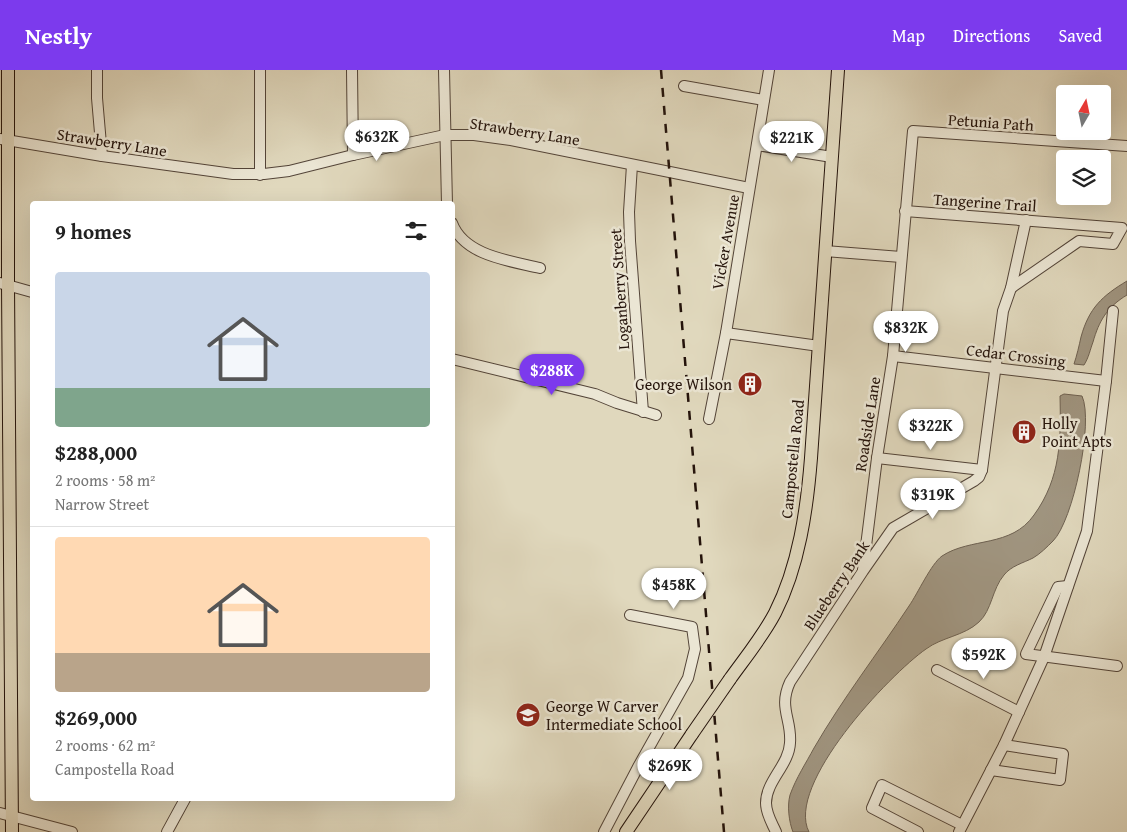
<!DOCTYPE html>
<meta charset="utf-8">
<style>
:root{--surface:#fff;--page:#f2f2f2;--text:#222;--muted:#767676;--line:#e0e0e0;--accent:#7c3aed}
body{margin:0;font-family:"Gentium Book Plus",serif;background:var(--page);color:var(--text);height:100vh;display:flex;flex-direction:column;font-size:19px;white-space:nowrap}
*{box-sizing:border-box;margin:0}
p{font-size:16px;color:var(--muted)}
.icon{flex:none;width:28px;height:28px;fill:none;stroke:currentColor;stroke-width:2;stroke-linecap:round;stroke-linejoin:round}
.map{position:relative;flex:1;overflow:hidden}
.panel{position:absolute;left:30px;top:131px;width:425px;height:600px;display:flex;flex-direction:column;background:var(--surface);border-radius:5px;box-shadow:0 5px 20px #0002}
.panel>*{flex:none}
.needle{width:32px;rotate:9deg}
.fabs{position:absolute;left:1056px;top:15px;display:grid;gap:10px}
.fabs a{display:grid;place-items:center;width:55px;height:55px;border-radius:5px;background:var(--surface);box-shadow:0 5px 20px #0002;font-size:25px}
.price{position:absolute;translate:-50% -42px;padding:0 11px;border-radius:18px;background:#fff;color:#222;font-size:16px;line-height:32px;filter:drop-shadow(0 1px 2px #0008)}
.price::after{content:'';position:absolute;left:50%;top:30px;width:15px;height:11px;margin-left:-8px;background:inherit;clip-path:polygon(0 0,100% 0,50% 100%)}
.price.selected{background:var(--accent);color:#fff}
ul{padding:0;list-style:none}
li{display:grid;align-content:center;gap:10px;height:265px;padding:0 25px}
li+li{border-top:1px solid var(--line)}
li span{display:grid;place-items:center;height:155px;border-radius:5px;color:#555}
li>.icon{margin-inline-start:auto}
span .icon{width:90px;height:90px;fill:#fffc;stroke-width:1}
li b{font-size:21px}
h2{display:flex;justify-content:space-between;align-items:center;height:60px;padding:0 25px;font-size:21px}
header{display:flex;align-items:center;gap:30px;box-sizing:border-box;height:70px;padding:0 25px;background:var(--accent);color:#fff}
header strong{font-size:24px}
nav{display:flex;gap:28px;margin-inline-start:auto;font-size:18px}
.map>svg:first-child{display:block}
.water{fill:#a09580;stroke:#6e6151}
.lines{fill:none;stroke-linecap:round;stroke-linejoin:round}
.minor-casing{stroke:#534438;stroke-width:12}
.major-casing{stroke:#24130b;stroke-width:14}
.minor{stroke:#ebe6d4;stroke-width:10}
.major{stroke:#e0d8bd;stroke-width:12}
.rail{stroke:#24130b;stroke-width:2.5;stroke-dasharray:9 9;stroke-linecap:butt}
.major-bridge-casing{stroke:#24130b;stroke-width:14;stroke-linecap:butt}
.major-bridge{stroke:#e0d8bd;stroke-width:12}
.labels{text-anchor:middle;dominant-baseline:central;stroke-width:5;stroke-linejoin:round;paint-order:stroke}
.street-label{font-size:16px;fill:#24130b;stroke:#ebe6d4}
.poi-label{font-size:16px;fill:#24130b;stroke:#ebe6d4;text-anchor:start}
</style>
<header>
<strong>Nestly</strong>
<nav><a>Map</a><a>Directions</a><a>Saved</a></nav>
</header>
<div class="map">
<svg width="1127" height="762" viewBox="0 0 1127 762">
<rect width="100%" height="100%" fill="#e0d8bd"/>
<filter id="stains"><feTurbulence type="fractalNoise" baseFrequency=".004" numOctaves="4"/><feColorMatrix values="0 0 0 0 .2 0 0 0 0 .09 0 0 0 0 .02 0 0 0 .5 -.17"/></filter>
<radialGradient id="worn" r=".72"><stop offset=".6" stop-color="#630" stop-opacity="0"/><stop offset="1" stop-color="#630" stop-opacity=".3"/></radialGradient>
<g class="water">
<path d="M1127 211V225C1107 237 1099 251 1093 272 1090 280 1089 287 1084 295L1074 294C1077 285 1079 276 1081 267 1089 238 1102 226 1127 211Z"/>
<path d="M1064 324 1082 326C1094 352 1073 451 1053 471 1047 477 1040 484 1033 488 1023 493 1011 496 1004 505 992 519 992 540 979 552 964 566 942 567 926 579 889 605 785 715 809 762H793C789 752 787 736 790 725 796 708 806 693 814 678 843 628 878 583 909 536 918 523 931 494 942 486 971 467 1011 478 1034 445 1061 408 1061 369 1060 326Z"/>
</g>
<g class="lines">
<defs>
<g id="minor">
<polyline points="97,0 97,28 102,86"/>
<polyline points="260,0 260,105"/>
<polyline points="352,0 353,85"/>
<polyline points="444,0 447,134"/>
<polyline points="684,16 764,30"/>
<polyline points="0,69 102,86 233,104 264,104 289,101 353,85 445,65 474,65 511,70 749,118"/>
<polyline points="757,75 832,87"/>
<polyline points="632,95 629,142 630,171 643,342"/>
<polyline points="905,141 1122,158 1113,174 1079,171 1011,218"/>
<path d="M452 153C464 186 511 191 540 198"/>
<polyline points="825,181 901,187"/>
<polyline points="0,213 32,222"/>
<polyline points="726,263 819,276"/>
<polyline points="893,286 1106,311"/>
<polyline points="452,289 595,324 617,333 656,345"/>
<polyline points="709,349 726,263 769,0"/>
<polyline points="877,388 982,400"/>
<polyline points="863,500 877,388 893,286 913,61 1127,76"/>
<polyline points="1068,516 1058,517 1026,584 1117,596"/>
<polyline points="937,600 1019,642"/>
<polyline points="991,700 1060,710 1063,684 1004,675"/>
<polyline points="0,743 72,762"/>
<polyline points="167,762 185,729"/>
<polyline points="604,762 638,697 688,608 695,579 692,557 630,545"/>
<path d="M776 762C772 753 766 744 766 733 766 711 789 695 790 673 792 649 778 638 790 612L863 501 893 458 974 411 979 407 982 400 1003 241 1011 218 1026 150"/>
<polyline points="918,762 872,738 882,715 962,755"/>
<polyline points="959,762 1004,675 1044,587 1087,461 1106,311 1113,241"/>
</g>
<g id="major">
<polyline points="8,0 8,215 12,762"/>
<path d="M730 609C745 588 763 566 775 543 799 496 807 439 811 388L838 0"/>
<polyline points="626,762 692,664"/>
</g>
</defs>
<use href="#minor" class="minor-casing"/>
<use href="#major" class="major-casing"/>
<use href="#minor" class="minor"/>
<use href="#major" class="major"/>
<polyline class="rail" points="661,0 724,762"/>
<defs>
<polyline id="major-bridge" points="692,664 730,609"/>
</defs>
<use href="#major-bridge" class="major-bridge-casing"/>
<use href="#major-bridge" class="major-bridge"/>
</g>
<defs>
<symbol id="building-disc" viewBox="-11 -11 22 22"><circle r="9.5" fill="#8f2418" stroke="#ebe6d4"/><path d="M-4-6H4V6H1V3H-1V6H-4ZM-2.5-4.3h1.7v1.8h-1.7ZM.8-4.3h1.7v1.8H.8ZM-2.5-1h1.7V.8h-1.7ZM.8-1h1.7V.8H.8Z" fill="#fff"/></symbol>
<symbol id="school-disc" viewBox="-11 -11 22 22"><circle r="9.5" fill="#8f2418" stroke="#ebe6d4"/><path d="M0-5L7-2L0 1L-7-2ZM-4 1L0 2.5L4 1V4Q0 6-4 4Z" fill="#fff"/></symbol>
</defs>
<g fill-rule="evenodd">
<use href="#building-disc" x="736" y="300" width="28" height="28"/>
<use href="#building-disc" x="1010" y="348" width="28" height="28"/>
<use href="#school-disc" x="514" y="631" width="28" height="28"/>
</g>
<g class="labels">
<g class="street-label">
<text transform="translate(991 52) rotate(4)">Petunia Path</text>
<text transform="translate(525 61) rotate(9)">Strawberry Lane</text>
<text transform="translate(112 72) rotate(9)">Strawberry Lane</text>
<text transform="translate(985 132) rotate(4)">Tangerine Trail</text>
<text transform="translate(725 172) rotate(-80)">Vicker Avenue</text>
<text transform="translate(619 219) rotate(-94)">Loganberry Street</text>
<text transform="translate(1016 285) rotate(7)">Cedar Crossing</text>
<text transform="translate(867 354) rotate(-81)">Roadside Lane</text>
<text transform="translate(792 389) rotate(-84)">Campostella Road</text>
<text transform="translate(836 515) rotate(-56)">Blueberry Bank</text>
</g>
<g class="poi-label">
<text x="732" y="314" text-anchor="end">George Wilson</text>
<text x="1042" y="353">Holly<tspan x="1042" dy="18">Point Apts</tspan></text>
<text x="546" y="636">George W Carver<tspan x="546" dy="18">Intermediate School</tspan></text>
</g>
</g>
<rect width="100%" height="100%" filter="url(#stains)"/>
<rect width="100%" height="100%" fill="url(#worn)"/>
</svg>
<div class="fabs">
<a><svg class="needle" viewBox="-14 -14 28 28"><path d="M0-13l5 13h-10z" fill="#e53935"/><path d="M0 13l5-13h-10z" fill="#767676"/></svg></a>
<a><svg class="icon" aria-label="layers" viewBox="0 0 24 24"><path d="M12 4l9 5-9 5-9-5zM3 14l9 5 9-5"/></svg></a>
</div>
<b class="price" style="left:377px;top:92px">$632K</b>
<b class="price" style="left:792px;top:93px">$221K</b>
<b class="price" style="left:906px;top:283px">$832K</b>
<b class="price selected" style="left:552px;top:326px">$288K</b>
<b class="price" style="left:931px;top:381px">$322K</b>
<b class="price" style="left:933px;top:450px">$319K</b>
<b class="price" style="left:674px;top:540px">$458K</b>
<b class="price" style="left:984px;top:610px">$592K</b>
<b class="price" style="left:670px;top:721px">$269K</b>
<section class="panel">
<h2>9 homes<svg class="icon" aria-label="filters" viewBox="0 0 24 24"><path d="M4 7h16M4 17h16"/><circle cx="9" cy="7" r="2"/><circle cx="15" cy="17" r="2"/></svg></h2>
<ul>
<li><span style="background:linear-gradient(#c9d6e8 75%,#7fa58c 0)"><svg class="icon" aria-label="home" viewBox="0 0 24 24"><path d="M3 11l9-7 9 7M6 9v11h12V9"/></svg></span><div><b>$288,000</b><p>2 rooms · 58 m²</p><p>Narrow Street</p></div></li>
<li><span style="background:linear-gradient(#ffd9b3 75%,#b9a48a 0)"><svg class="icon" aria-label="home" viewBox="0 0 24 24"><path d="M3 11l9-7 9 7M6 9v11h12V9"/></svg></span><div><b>$269,000</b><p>2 rooms · 62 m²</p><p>Campostella Road</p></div></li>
</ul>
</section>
</div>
